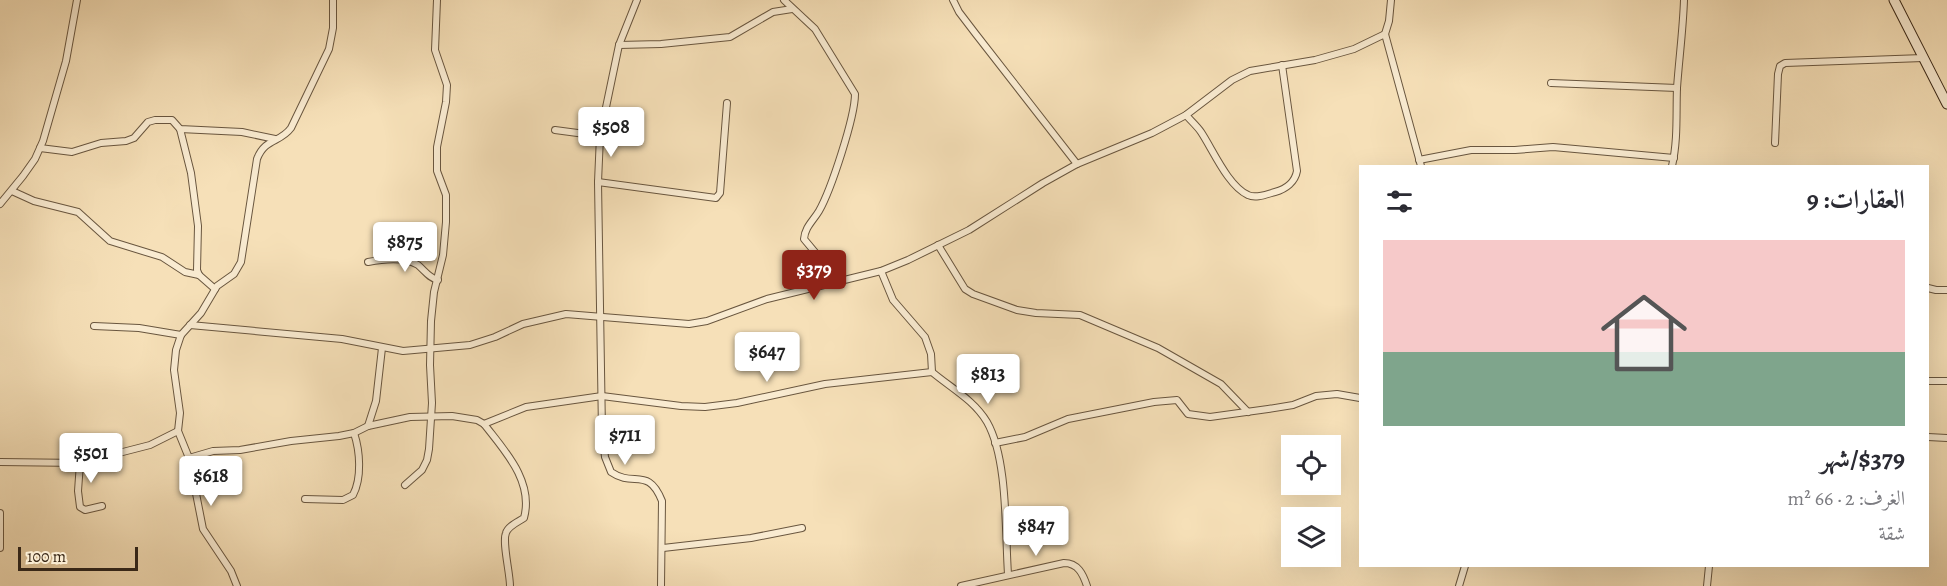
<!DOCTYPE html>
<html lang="ar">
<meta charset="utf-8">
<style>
:root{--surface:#fff;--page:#f7f7f7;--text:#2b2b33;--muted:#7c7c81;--accent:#8f2418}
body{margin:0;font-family:Alegreya,Amiri,serif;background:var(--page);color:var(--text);direction:rtl;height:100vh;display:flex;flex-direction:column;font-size:22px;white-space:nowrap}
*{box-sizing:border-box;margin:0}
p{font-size:20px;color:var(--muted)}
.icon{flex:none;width:33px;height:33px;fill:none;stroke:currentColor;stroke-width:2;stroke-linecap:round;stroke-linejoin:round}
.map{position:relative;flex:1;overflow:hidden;direction:ltr}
.side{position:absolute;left:1359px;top:165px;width:570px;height:402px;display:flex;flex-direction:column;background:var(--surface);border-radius:0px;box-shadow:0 6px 24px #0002;direction:rtl}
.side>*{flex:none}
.fabs{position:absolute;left:1281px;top:435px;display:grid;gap:12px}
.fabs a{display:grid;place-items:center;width:60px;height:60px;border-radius:0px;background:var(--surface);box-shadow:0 6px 24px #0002;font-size:30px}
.scale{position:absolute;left:18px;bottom:15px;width:120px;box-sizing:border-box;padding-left:6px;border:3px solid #3a2817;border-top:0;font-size:16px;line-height:21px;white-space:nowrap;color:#3a2817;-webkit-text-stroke:4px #f9ebd1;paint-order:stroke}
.price{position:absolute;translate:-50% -51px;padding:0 14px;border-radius:6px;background:#fff;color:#222;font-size:20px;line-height:39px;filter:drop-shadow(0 2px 3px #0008)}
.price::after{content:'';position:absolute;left:50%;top:36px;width:18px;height:14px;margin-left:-9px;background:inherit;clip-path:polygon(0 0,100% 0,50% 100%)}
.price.on{background:var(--accent);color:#fff}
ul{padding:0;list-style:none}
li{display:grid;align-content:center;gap:12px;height:318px;padding:0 24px}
li span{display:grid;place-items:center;height:186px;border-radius:0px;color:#555}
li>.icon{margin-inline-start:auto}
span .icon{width:108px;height:108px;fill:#fffc;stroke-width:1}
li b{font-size:26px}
h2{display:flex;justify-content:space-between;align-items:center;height:72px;padding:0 24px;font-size:26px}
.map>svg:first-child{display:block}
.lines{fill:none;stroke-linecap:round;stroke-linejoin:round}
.street-casing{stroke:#69563f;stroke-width:8}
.secondary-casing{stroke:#3a2817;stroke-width:11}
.street{stroke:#f9ebd1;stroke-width:6}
.secondary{stroke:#f9ebd1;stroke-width:9}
</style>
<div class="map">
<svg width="1947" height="586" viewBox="0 0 1947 586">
<rect width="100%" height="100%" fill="#f6e0b8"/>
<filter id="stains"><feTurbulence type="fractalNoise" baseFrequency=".00333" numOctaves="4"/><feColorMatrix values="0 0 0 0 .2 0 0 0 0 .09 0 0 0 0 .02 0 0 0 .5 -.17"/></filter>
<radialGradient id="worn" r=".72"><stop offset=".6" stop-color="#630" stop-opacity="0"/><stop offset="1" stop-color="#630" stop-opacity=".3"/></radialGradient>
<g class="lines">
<defs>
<g id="street">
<path d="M637 0 619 45 600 136 598 182 602 431 605 457 611 472C634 488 648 466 662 501L661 586"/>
<path d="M784 0 815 29 855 94C855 117 831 190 819 211 813 221 805 227 804 239L824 263 834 283"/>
<polyline points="953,0 959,12 975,33 1077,164"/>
<polyline points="1391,0 1389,21 1385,34 1421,166"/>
<polyline points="619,45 661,44 730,37 773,12 792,9"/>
<polyline points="1551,83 1677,88"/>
<path d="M1186 115C1191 121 1197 126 1201 132 1213 150 1228 186 1248 195 1256 199 1267 194 1275 192 1286 189 1295 182 1297 171L1282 65"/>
<polyline points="180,129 191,173 198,226 197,270 199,275 215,289"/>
<polyline points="555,130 600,136"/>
<polyline points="1775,143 1778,74 1780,66 1785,63 1923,58"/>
<polyline points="40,148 72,152 101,143 126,141 134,138 148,122 155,120 172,120 180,129 242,132 275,139"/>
<polyline points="1419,160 1471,150 1515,150 1553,147 1674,158"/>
<path d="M1672 166C1678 140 1676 114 1677 88 1679 59 1683 30 1684 0"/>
<polyline points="598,182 716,198 720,193 727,103"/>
<polyline points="12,191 34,201 78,212 110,241 162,257 185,272 199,275"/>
<polyline points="0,204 23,176 35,159 43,141 66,61 77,0"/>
<polyline points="938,245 965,289 973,294 1017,310 1036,313 1080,315 1158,348 1221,384 1248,412"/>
<path d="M368 262C383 259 404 256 418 265 425 271 429 278 438 280"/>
<path d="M881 271 893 300 925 337 931 354 932 372C951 388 974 400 987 422 1008 459 1005 531 1008 574"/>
<polyline points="1928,288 1936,290 1947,290"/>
<polyline points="190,325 342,339 403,351 470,345 495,337 523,324 566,314 689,324 707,321 767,299 881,271 908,260 969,230 1043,183 1077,164 1152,133 1186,115 1232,80 1250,71 1315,60 1354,49 1385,34"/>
<polyline points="94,326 139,328 181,335"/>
<polyline points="1928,381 1947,381"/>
<polyline points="484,424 526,407 602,396 681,406 705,407 737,403 825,384 932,372"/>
<polyline points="368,426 376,401 382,348"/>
<polyline points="1928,437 1947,438"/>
<polyline points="995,443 1025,437 1068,419 1154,402 1177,400 1188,414 1210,417 1268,409 1293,405 1316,396 1337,394 1360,398"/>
<path d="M189 458 213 451 240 450 291 441 339 436 354 433 368 426 410 417 452 416 477 420 484 424C504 450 534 481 524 518 518 522 508 526 506 533 502 542 510 573 510 586"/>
<polyline points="0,462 80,463 150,445 178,431"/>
<polyline points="80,463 78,491 80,507 85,510 102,506"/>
<polyline points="405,485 422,470 427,460 429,449 432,403 430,365 431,321 434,292 443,255 446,222 446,195 437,171 437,147 446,102 447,85 435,50 437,0"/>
<path d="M305 499 343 500 353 495C362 478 360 451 354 433"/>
<polyline points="0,513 0,548"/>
<polyline points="663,548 751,538 802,528"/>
<path d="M237 586 231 571 203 529 189 458 178 431 180 413 174 370 176 350 181 335 201 313 217 286 234 274 241 262 257 159C265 138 280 143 291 128L329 49 333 28V0"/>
<path d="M961 586 1064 563C1078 563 1083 574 1087 586"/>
<polyline points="1459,586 1465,566"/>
<polyline points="1707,586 1709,566"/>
</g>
<polyline id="secondary" points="1894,0 1947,104"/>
</defs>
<use href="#street" class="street-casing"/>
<use href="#secondary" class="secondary-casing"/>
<use href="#street" class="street"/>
<use href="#secondary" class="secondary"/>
</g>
<rect width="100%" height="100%" filter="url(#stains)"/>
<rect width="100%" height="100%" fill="url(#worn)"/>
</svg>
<div class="fabs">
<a><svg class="icon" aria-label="locate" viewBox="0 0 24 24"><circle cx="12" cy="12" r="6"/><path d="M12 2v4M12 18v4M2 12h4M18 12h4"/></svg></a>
<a><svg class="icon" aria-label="layers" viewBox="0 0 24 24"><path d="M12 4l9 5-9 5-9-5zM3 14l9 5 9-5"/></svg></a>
</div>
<div class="scale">100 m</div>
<b class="price" style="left:611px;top:158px">$508</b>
<b class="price" style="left:405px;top:273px">$875</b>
<b class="price on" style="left:814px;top:301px">$379</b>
<b class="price" style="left:767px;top:383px">$647</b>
<b class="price" style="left:988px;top:405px">$813</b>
<b class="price" style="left:625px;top:466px">$711</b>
<b class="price" style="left:91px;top:484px">$501</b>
<b class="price" style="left:211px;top:507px">$618</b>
<b class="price" style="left:1036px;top:557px">$847</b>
<section class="side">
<h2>العقارات: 9<svg class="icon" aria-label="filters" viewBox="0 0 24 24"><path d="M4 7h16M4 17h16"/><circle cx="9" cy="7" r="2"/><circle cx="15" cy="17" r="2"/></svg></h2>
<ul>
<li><span style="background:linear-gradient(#f6c9c9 60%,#7fa58c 0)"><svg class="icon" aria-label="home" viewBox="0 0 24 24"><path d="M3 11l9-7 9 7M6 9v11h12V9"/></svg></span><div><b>$379/شهر</b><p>الغرف: 2 · 66 m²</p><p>شقة</p></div></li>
</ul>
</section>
</div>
